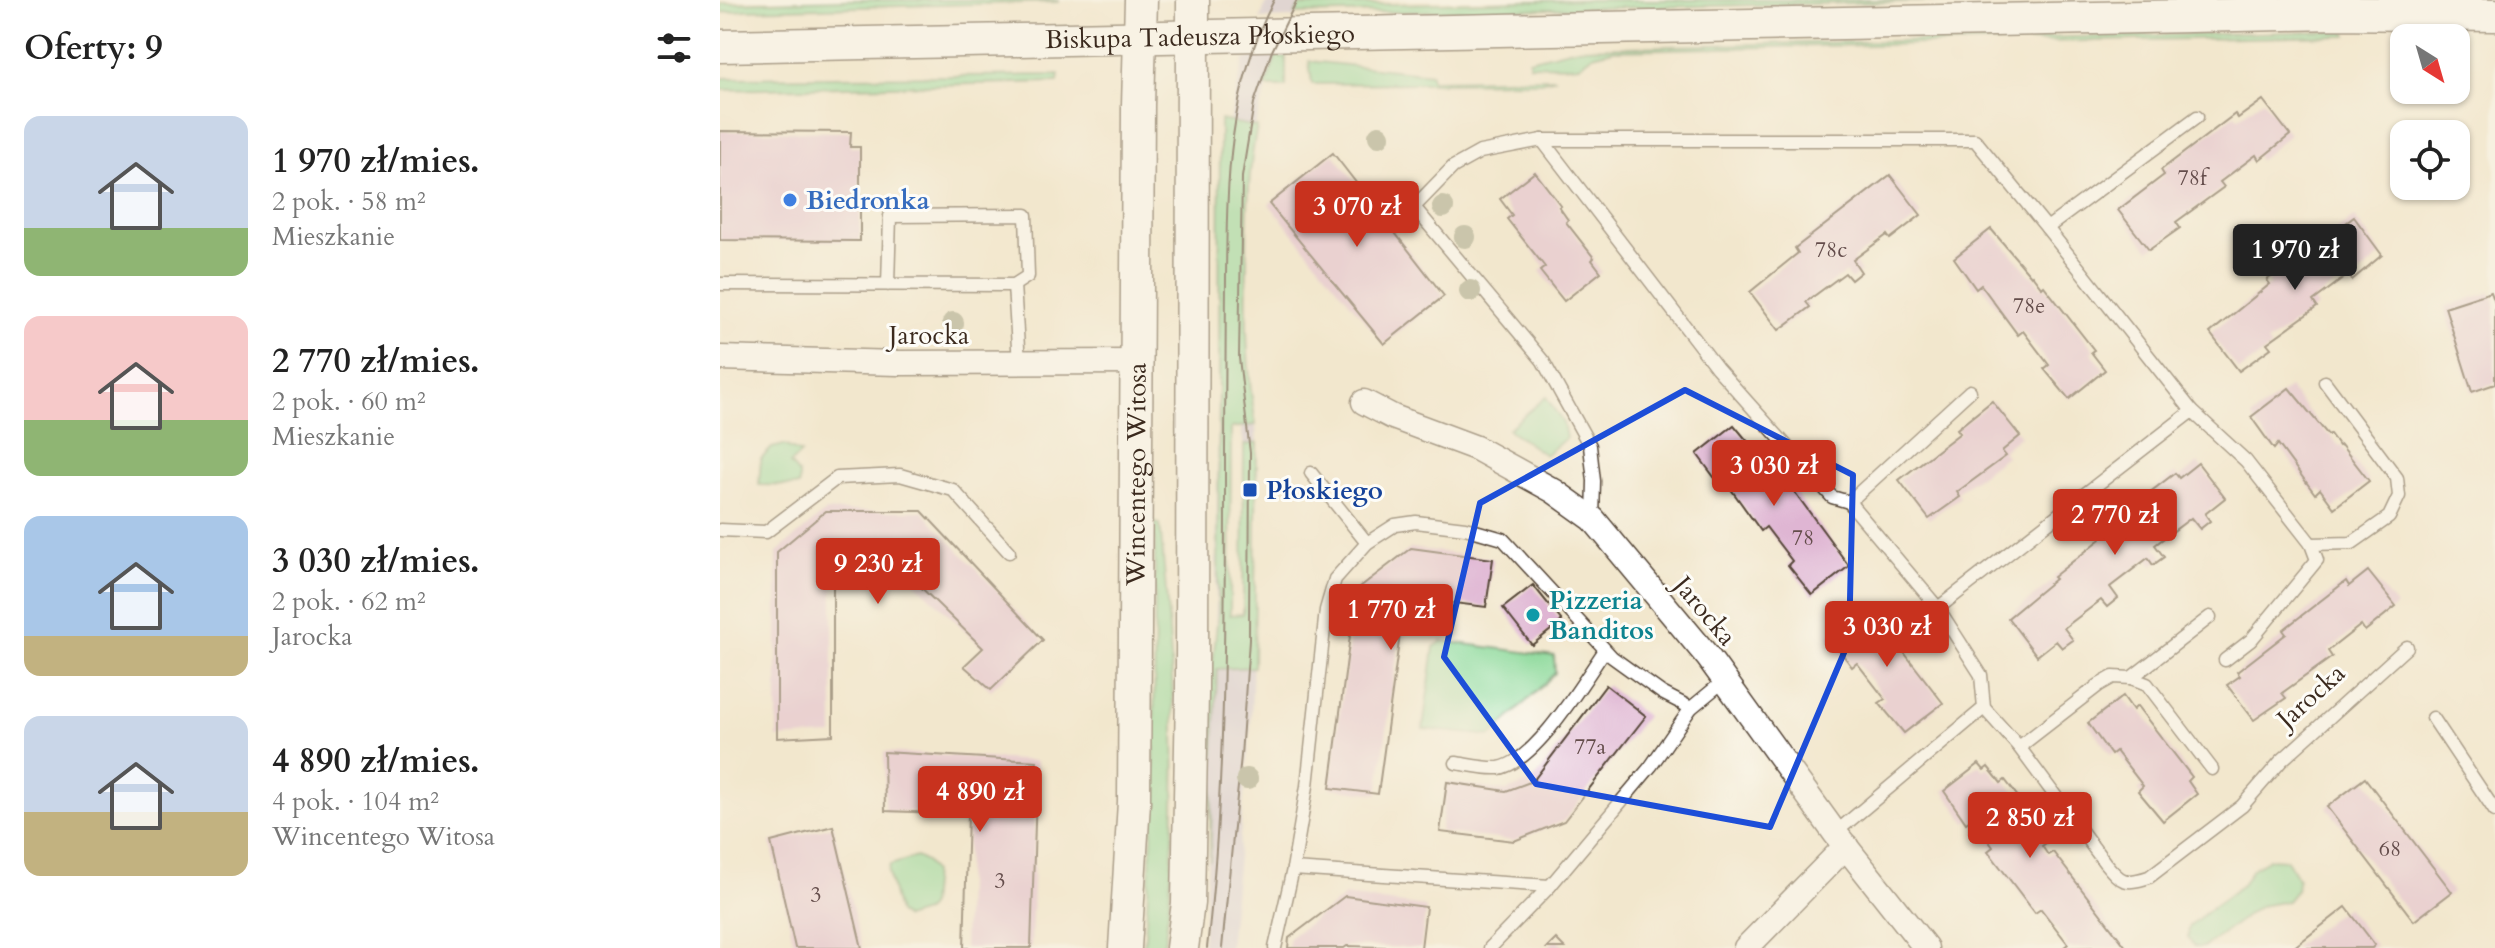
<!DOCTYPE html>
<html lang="pl">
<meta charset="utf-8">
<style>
:root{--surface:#fff;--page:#f6f6f6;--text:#222;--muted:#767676;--accent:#c8321e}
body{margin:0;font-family:Cardo,serif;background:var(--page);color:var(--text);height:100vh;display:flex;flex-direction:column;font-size:30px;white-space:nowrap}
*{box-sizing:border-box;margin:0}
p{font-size:26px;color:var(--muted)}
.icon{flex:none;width:44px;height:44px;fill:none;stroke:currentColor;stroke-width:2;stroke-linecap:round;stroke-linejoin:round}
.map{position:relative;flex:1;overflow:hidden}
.side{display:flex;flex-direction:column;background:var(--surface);width:720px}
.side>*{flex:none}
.needle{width:52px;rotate:143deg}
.tools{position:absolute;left:1670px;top:24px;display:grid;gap:16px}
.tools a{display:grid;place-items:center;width:80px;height:80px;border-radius:16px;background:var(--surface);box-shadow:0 2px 6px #0004;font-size:40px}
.price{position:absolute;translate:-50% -68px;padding:0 18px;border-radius:8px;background:var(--accent);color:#fff;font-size:26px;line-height:52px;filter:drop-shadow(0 2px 4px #0008)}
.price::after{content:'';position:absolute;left:50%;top:48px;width:24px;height:18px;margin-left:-12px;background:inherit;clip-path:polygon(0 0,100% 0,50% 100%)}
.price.current{background:#222;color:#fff}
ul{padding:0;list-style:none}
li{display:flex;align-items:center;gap:24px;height:200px;padding:0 24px}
li span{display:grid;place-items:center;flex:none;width:224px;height:160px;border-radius:16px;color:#555}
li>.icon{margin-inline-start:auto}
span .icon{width:96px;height:96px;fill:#fffc;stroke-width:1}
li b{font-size:34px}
h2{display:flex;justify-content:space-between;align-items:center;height:96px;padding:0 24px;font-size:34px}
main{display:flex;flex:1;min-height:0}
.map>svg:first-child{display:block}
.industrial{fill:#cbbfd5;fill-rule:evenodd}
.green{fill:#88d897;stroke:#62815a;stroke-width:2}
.building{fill:#dfb5d3}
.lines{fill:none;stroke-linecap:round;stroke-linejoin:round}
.lane-casing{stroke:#564638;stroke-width:15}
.street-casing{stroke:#564638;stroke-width:27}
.secondary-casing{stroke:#564638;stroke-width:35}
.lane{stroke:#fff;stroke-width:12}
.street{stroke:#fff;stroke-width:24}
.secondary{stroke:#fff;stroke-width:32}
.tram{stroke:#3b2a1e;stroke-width:2}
.tree{fill:#9a9c81}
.marked{fill:none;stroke:#1d4ed8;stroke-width:6;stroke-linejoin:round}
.shop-dot{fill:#3f7fe0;stroke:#fdfcf7;stroke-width:3}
.transit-dot{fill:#1a4fb4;stroke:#fdfcf7;stroke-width:3}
.culture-dot{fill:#0f9aa8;stroke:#fdfcf7;stroke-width:3}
.labels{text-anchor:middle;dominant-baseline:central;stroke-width:6;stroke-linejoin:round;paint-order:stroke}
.number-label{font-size:22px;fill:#644d4b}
.street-label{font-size:26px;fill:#3b2a1e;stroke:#fdfcf7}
.shop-label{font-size:26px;font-weight:bold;fill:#366cbe;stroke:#fdfcf7;text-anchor:start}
.transit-label{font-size:26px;font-weight:bold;fill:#164399;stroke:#fdfcf7;text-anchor:start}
.culture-label{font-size:26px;font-weight:bold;fill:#0d838f;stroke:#fdfcf7;text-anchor:start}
</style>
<main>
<section class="side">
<h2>Oferty: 9<svg class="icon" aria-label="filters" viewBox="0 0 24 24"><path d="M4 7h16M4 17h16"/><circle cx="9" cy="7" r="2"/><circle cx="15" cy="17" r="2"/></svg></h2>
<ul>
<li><span style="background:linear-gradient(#c9d6e8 70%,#8fb573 0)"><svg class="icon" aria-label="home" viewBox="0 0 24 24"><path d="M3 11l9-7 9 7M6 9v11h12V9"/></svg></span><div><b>1 970 zł/mies.</b><p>2 pok. · 58 m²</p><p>Mieszkanie</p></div></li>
<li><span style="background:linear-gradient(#f6c9c9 65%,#8fb573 0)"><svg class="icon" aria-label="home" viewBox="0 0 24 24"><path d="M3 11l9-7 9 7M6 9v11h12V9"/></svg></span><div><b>2 770 zł/mies.</b><p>2 pok. · 60 m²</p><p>Mieszkanie</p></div></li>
<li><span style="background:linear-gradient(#a9c7e8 75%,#c2b280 0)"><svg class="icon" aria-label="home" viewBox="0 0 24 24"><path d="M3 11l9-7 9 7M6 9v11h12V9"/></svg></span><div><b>3 030 zł/mies.</b><p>2 pok. · 62 m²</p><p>Jarocka</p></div></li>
<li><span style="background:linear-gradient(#c9d6e8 60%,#c2b280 0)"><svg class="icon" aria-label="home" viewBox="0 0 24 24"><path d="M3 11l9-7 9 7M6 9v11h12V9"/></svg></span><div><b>4 890 zł/mies.</b><p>4 pok. · 104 m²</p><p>Wincentego Witosa</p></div></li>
</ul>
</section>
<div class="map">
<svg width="1775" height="948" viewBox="0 0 1775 948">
<rect width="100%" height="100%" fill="#fdfcf7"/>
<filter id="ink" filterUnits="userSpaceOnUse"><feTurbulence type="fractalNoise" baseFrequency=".0125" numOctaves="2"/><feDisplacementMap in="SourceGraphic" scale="16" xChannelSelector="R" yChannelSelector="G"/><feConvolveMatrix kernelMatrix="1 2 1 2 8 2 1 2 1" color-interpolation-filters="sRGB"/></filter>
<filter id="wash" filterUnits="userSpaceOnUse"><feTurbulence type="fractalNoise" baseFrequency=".006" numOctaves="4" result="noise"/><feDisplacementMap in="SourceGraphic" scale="32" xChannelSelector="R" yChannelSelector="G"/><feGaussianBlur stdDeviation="1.8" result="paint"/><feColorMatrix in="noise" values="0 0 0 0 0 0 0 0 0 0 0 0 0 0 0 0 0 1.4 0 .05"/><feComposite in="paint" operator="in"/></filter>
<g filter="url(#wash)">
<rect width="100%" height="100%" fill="#f2e7cd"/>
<g class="industrial">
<polygon points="582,3 574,18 540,19 546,4"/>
<path d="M558 52 535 126 537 127 531 159 528 198 526 352 536 425 538 472 531 726 509 948H482L494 773 500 204 504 143 524 60 541 53ZM521 427 524 449 523 614 510 615 511 428Z"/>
</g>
<g class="green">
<polygon points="129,0 339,0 339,2 24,10 0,13 0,4 6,3"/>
<polygon points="865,0 1291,0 575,14 580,6"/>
<polygon points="1626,31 1627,36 893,50 873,55 858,66 809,65 809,60 857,48"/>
<polygon points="566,51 566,87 545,87 558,52"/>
<polygon points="589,61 711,74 711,80 836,78 821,82 592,84"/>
<polygon points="339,75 338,82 0,90 0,78"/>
<path d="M500 120 537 127C528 170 527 213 527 257 526 314 526 369 536 425L511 428 510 615 523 614 524 445 537 443 534 667 497 669 490 861 491 681 498 614Z"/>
<polygon points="826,397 843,423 846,438 825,455 788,429"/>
<polygon points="64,445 81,453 70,464 79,474 79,486 39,485 41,459 52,448"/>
<path d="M435 523 440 524C450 629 458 732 453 838 451 875 450 911 443 948H424L434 810Z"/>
<polygon points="722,641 834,656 835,673 771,736 703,729 714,647"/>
<polygon points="196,857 206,862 213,872 210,905 205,912 185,918 178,913 168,872 170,865"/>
<polygon points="1549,859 1567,860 1578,879 1576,890 1567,901 1540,906 1484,947 1475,947 1468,938 1469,926 1523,884 1532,869"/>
</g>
<g id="blocks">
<g class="building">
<polygon points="1543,100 1570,135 1539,160 1536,155 1500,182 1504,187 1456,222 1460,228 1429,250 1398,210 1444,175 1441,170 1515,114 1518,118"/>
<polygon points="0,131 131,132 130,147 140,147 140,241 0,240"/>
<polygon points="613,153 724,296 664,344 549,204"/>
<polygon points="815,172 841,206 839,207 848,220 846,222 874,258 872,260 881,272 844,301 820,271 825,267 787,219 792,215 780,199"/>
<polygon points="1170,175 1201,215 1170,239 1167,235 1133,260 1141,272 1131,280 1125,273 1086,302 1090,307 1059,330 1030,292 1078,253 1075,248"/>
<polygon points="1634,217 1662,255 1632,280 1628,275 1593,301 1597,307 1547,343 1551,348 1519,371 1490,333 1550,284 1547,280 1613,230 1614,232"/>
<polygon points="1271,229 1311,276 1312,275 1322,288 1324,286 1374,350 1371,352 1385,370 1349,399 1324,369 1329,365 1303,331 1298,335 1261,285 1256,289 1234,258"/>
<polygon points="1771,292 1775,303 1775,384 1752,392 1725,307"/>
<polygon points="1569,388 1608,435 1610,434 1619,446 1621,445 1649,481 1614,508 1600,489 1595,494 1558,444 1554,449 1531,417"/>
<polygon points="1272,401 1300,436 1282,451 1286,456 1237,492 1240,497 1209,519 1179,480 1240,433 1237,429"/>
<polygon points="1014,425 1054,473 1056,471 1066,484 1068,483 1129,566 1092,595 1068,565 1072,561 1046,527 1041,531 1005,481 1000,485 977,454"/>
<polygon points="1478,463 1505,498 1485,514 1490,521 1480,529 1471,518 1435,545 1444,557 1433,565 1428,558 1390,587 1398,598 1387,607 1381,600 1344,628 1353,640 1342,648 1336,641 1317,656 1288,618 1335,579 1333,577 1381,539 1377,533 1455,473 1459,478"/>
<polygon points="106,511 202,511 323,640 271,690 244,666 263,648 176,563 113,564 113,735 57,738 57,552"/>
<polygon points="691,548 773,559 766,607 694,598 684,605 658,794 610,788 636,590"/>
<polygon points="1648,571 1676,606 1645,631 1641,625 1608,651 1612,657 1562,693 1566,698 1534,720 1507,685 1520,676 1517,672 1566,634 1563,630 1626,581 1629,586"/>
<polygon points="813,585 842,621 812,645 783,608"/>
<polygon points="1148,606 1223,703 1184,733 1159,703 1165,699 1137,663 1132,667 1109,636"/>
<polygon points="886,685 926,716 844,821 794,841 720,832 727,782 786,791 813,781"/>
<polygon points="1403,696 1413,710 1417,706 1472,777 1468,781 1477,794 1443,821 1418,791 1423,786 1396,751 1391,755 1368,723"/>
<polygon points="164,752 317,761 311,948 244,948 248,814 165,811"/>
<polygon points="1259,764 1264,770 1268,767 1281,783 1285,780 1305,806 1300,809 1326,843 1322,846 1328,855 1333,852 1406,947 1343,948 1348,944 1321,909 1315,913 1268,851 1273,847 1252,819 1246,823 1224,791"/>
<polygon points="1645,778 1732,892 1694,921 1607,807"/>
<polygon points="113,826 142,948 75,948 51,842"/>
<polygon points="625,896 706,907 701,948 627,946 624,948 568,948 569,938"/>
<polygon points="1626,907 1655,945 1652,948 1573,948"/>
<polygon points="836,939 845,948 827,948"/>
</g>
</g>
</g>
<g filter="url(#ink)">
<use href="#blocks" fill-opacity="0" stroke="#564638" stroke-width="2"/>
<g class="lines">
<defs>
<g id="lane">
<polyline points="822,140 997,368 1112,497 1129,502 1250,391"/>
<polyline points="1327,228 1472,411"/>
<polyline points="0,284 294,285 308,276 306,215 170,216 168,285"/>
<polyline points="294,285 299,363"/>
<polyline points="591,473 647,543"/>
<polyline points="1129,502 1218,608 1261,675 1264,708 1299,747 1379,685 1393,677 1411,678 1490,617"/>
<polyline points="873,519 874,481 870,446 823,361 694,207 733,167 760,152 822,140 1255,140 1327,228 1477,117"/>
<polyline points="0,530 46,532 117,478 180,475 233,490 289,552"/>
<polyline points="1591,544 1632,543 1669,517 1679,496 1677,478 1605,382"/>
<polyline points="1218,608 1472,411 1526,461 1591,544 1597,560 1531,640 1505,660"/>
<polyline points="1411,678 1427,684 1492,769"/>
<polyline points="1713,718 1775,811"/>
<path d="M1299 747 1385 863C1401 882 1404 885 1429 877L1522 806 1561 761 1687 647"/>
<path d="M736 763C749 765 766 769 779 768 816 762 864 680 885 650"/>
<polyline points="1115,833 1264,708"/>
<polyline points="573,869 830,886 931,766 971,708 1005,680"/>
<polyline points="555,948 573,869 587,786 606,610 615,579 647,543 675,525 696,522 745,528 783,539 892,657 942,693 971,708"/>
<polyline points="770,948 830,886"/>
</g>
<g id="street">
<polyline points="0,358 178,363 417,362"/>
<polyline points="644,402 673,417 756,448 834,491 873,519 988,657 1115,833 1206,948"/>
<polyline points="1026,948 1126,846"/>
</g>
<g id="secondary">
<path id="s1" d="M0 46 1616 13 1775 15"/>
<path id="s2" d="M405 948 414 802 418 105 421 0"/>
<polyline points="462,948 468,903 472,694 473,0"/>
</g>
</defs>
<use href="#lane" class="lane-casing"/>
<use href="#street" class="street-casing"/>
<use href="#secondary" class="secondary-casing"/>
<use href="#lane" class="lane"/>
<use href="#street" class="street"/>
<use href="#secondary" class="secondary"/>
<g class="tram">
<path d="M487 948C506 782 505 613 505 446 505 390 506 333 506 277 507 178 508 91 554 0"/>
<polyline points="502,948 521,756 529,640 530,453 519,358 522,177 534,103 552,51 577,0"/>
</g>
</g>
<g class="tree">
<circle cx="659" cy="136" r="11"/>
<circle cx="723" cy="207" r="11"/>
<circle cx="745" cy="237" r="11"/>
<circle cx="750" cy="291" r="11"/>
<circle cx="233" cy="323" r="11"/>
<circle cx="527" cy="779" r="11"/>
</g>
</g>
<path d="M0 0H1775V948H0ZM965 390 1133 475 1129 641 1050 827 816 784 724 657 760 503Z" fill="#f2e7cd" fill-opacity=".55" fill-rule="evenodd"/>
<path class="marked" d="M965 390 1133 475 1129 641 1050 827 816 784 724 657 760 503Z"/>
<circle class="shop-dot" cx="70" cy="200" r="8"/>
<rect class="transit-dot" x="522" y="482" width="16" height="16" rx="4"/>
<circle class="culture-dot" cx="813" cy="615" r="8"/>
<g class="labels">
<g class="number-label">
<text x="1472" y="178">78f</text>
<text x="1111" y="250">78c</text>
<text x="1309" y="306">78e</text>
<text x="1083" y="538">78</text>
<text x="870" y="747">77a</text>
<text x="1670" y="849">68</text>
<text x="280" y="881">3</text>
<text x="96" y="895">3</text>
</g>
<g class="street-label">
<text stroke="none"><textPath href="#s1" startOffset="480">Biskupa Tadeusza Płoskiego</textPath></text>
<text x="209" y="335">Jarocka</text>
<text stroke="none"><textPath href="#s2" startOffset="474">Wincentego Witosa</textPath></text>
<text transform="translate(985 611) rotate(50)">Jarocka</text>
<text transform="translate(1591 696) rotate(-42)">Jarocka</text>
</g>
<g class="shop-label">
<text x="86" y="200">Biedronka</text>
</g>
<g class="transit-label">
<text x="546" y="490">Płoskiego</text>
</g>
<g class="culture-label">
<text x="829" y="600">Pizzeria<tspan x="829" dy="30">Banditos</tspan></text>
</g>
</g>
</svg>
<div class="tools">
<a><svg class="needle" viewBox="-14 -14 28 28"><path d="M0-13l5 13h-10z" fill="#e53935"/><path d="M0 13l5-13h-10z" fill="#767676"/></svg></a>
<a><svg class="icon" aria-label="locate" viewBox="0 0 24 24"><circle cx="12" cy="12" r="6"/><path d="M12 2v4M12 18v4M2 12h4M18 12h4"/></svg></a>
</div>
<b class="price" style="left:637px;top:249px">3 070 zł</b>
<b class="price current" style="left:1575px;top:292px">1 970 zł</b>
<b class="price" style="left:1054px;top:508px">3 030 zł</b>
<b class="price" style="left:1395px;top:557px">2 770 zł</b>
<b class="price" style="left:158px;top:606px">9 230 zł</b>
<b class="price" style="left:671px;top:652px">1 770 zł</b>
<b class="price" style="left:1167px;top:669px">3 030 zł</b>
<b class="price" style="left:260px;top:834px">4 890 zł</b>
<b class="price" style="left:1310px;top:860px">2 850 zł</b>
</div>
</main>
